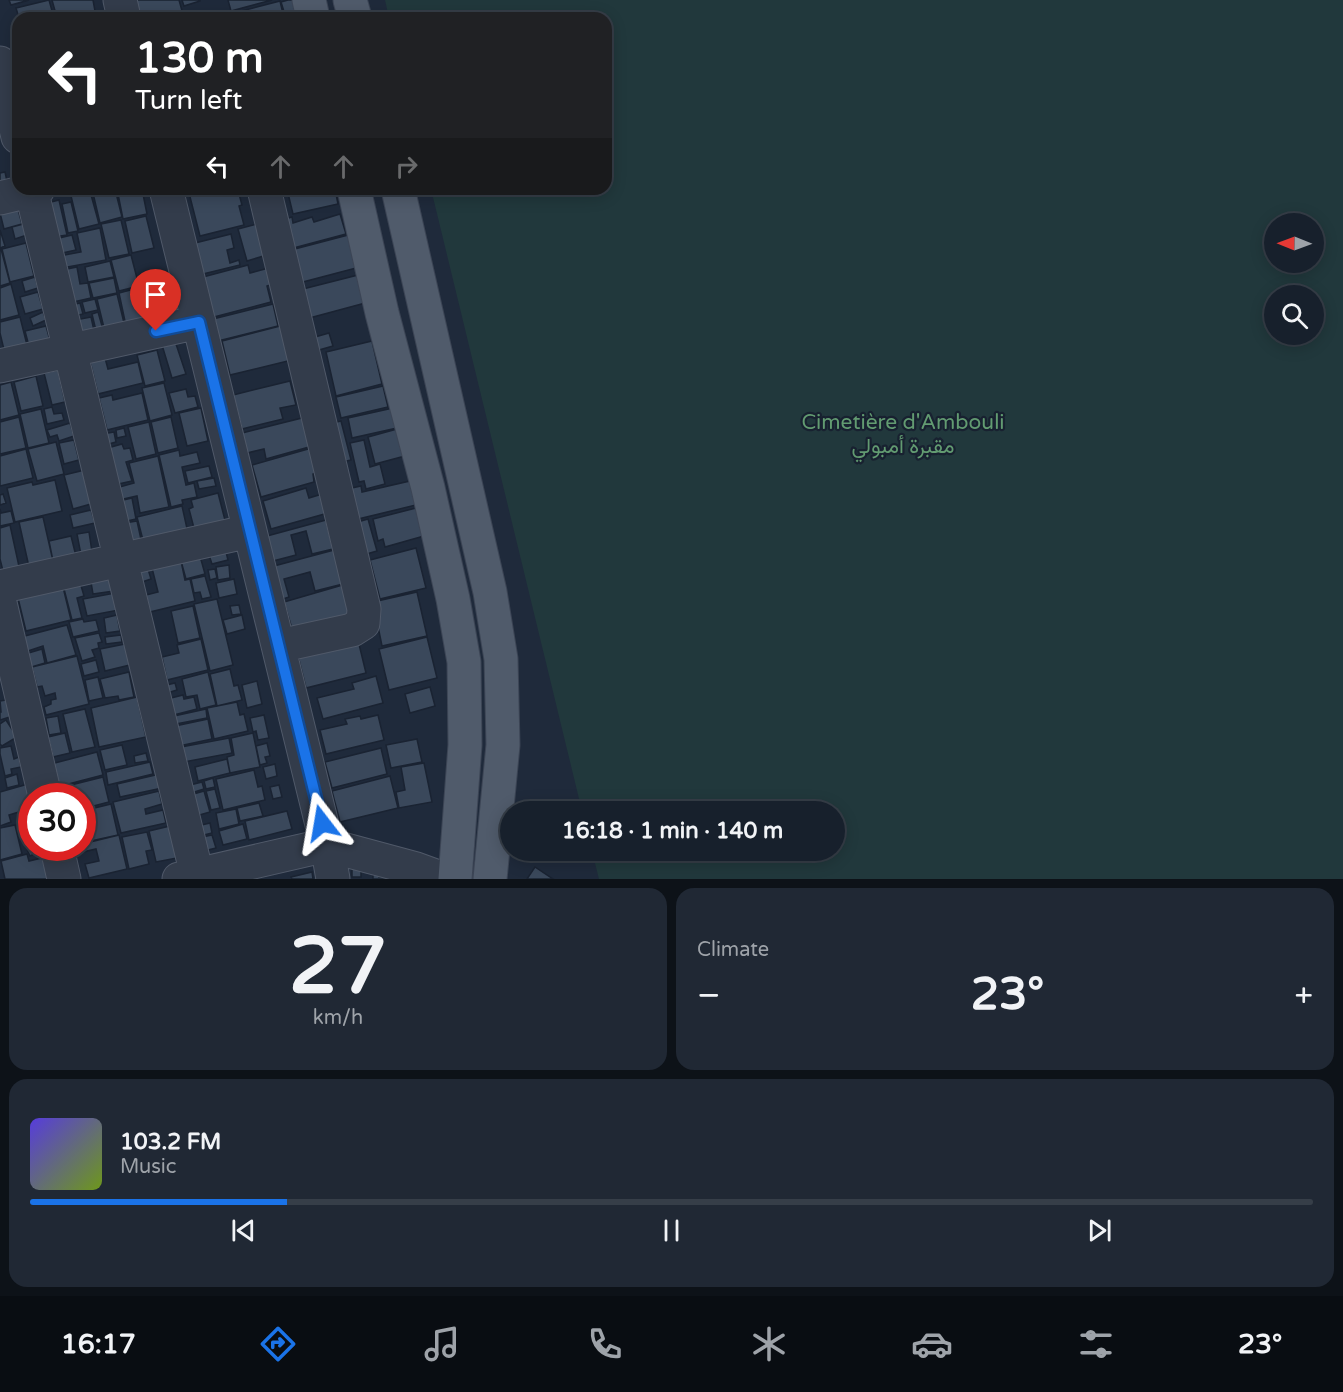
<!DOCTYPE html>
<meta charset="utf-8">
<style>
body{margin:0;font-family:"Varela Round",Vazirmatn,sans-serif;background:#202834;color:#f1f3f6;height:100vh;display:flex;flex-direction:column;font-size:22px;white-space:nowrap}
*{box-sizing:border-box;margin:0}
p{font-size:20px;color:#9ea3a9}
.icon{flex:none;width:33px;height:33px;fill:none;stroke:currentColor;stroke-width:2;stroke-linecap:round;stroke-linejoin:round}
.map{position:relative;height:879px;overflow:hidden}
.panel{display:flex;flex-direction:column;gap:9px;padding:9px;background:#0d1218;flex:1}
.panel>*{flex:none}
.guide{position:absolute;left:12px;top:12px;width:600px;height:183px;border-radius:18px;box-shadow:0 3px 15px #0003,0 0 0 2px #363e48;background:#202124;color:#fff;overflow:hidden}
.needle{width:39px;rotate:271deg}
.buttons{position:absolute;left:1264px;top:213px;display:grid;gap:12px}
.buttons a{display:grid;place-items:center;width:60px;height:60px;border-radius:50%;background:#17202c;box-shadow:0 3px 15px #0003,0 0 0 2px #363e48;font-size:30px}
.speed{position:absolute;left:18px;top:783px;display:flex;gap:12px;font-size:30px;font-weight:700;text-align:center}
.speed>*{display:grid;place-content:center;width:78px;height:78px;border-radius:50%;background:#17202c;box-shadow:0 3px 15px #0003,0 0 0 2px #363e48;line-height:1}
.speed .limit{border:9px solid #d22;background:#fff;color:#111}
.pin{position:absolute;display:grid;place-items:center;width:51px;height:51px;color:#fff;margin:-62px -26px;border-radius:50% 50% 50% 0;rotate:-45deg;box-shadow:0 0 6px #0007}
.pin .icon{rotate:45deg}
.me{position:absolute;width:66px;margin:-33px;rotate:346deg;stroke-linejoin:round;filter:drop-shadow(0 0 4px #0008)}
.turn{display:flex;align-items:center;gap:21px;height:126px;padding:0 24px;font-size:27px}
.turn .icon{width:78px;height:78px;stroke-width:2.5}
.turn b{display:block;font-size:42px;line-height:51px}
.lanes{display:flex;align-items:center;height:57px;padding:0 24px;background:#0003;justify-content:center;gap:30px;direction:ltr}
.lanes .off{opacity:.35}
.big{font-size:45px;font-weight:800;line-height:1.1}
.panel .widget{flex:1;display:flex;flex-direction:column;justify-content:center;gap:9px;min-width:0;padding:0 21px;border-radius:18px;background:#202834}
.panel .dial{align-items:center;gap:0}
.dial b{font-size:78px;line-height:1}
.song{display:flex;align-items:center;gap:18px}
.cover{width:72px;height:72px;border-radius:9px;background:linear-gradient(135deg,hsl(250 70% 55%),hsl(80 70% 35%))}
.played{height:6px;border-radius:3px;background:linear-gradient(90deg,#1a73e8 20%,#363e48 20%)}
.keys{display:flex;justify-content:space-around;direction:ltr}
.heat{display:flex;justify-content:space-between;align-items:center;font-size:33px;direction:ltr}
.panel .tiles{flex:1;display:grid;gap:9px;grid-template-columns:1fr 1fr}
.widget:last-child{grid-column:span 2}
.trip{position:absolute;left:500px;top:801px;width:345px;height:60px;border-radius:30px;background:#17202c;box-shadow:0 3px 15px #0003,0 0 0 2px #363e48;font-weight:800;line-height:60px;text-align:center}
.tab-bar{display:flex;height:96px;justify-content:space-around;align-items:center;background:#090d12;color:#9ea3a9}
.tab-bar .icon{width:42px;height:42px}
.tab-bar .active{color:#1a73e8}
.tab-bar b{font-size:27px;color:#f1f3f6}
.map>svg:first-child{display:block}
</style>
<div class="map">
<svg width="1343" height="879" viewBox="0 0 1343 879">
<rect width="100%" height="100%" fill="#1f2a3b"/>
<path fill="#21383c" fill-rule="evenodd" d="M385 0H1343V879H599L592 851 834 850V812L582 811 431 189H606V18H389ZM1275 224H1314V262H1275ZM1275 296H1314V334H1275Z"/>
<path fill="#3a485b" stroke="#1a2332" stroke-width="1.5" d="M9 0H29L11 5Z
M49 0 54 18H19L16 8Z
M52 0H93L95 11 70 18H57Z
M134 0H179L184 18H139Z
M182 0H200V1L184 6Z
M228 0H272L231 11Z
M288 0H299L304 18H286L281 2Z
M280 1 284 18H235L234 13Z
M98 13 99 18H76Z
M5 172 8 186 0 188V173Z
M92 189H115L122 217 100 223Z
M117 189H142L147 214 123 219Z
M206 189H234L236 195 239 194 242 205 239 206 244 225 200 236 189 193Z
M287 189H335L338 204 293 214Z
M90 191 99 224 79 229 71 196Z
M59 200 67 235 54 237 47 203Z
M16 202 22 224 4 229 0 213Z
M71 202 78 231 68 233 62 204Z
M340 214 346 234 286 250 278 221 292 217 293 223 312 217 314 222Z
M146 216 154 248 132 253 125 221Z
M121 220 129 254 109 258 101 224Z
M27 223 30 234 15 239 12 227Z
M261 223 270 254 247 261 238 229Z
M100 228 106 260 62 268 59 256 81 252 77 233Z
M0 230 5 246 0 248Z
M231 234 234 248 227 250 230 263 239 260 240 265 203 274 195 243Z
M352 234 360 267 299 283 291 250Z
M72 235 76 250 58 254 55 239Z
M26 243 34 276 10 282 2 249Z
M1 249 10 283 0 286V250Z
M131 255 139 286 119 291 111 260Z
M110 261 114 277 88 282 85 267Z
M248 265 250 273 276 266 280 282 267 286 271 302 214 317 203 277Z
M77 267 80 284 88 283 91 298 69 303 62 270Z
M362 274 369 302 302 320 295 291Z
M35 277 38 288 25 292 22 281Z
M114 278 117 293 93 298 89 283Z
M166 283 169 296 152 299 153 307 170 304 172 316 147 321 141 288Z
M11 284 19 315 0 320V288Z
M138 288 145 322 126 326 119 293Z
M38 292 43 309 25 314 20 297Z
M117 294 125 327 105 332 97 299Z
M95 299 98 310 85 313 82 302Z
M80 303 83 314 74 316 71 305Z
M273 304 278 326 218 341 213 319Z
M43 312 46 320 33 326 30 318Z
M98 312 104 333 97 335 92 314Z
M20 317 28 349 5 354 0 333V322Z
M91 317 95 335 80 339 75 320Z
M284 325 292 360 230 375 222 341Z
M46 326 51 344 30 350 25 331Z
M329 333 333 346 319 350 315 337Z
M175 341 186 374 172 378 162 345Z
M372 341 382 384 336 396 326 352Z
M157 350 165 381 145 386 137 355Z
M105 358 108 369 138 362 143 383 98 394 90 361Z
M58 370 65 402 52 405 44 373Z
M36 376 43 406 21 411 14 382Z
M290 381 296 405 280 408 283 419 242 429 233 395Z
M11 382 19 415 0 420V385Z
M164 383 172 415 150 421 142 388Z
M383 386 388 407 341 418 336 397Z
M186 389 188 397 195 396 198 407 175 413 169 393Z
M142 393 148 420 107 430 99 398 112 395 113 400Z
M52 407 54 414 62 413 64 420 47 424 44 409Z
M201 408 208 441 187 446 179 413Z
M393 408 397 428 352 438 348 418Z
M41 409 49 443 28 448 20 414Z
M19 417 26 448 0 454V422Z
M171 417 178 448 158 453 151 422Z
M302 418 309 447 266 459 264 449 247 453 242 433Z
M341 421 351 460 338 463 328 424Z
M149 422 156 454 136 459 128 427Z
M70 423 74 436 59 441 57 435 50 437 47 430Z
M124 428 126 436 117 438 116 430Z
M397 429 405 456 375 464 368 437Z
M114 432 116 442 105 445 102 434Z
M74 440 79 460 64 464 59 443Z
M364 440 370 467 380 464 385 484 366 489 364 481 359 482 350 443Z
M56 442 64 474 37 481 28 449Z
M122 444 124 449 130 448 133 460 126 462 132 481 114 485 104 449Z
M315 447 322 471 313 474 314 482 261 497 252 465Z
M26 449 33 478 0 486V456Z
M179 450 180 456 197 452 200 463 182 467 186 485 194 483 197 497 182 500 183 504 171 507 159 455Z
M158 456 169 507 140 513 137 496 119 500 116 488 134 483 129 463Z
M209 466 212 477 188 483 185 471Z
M89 469 98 502 73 509 64 475Z
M214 478 216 486 199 489 197 481Z
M55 480 62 511 15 522 7 488 32 482 33 485Z
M410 481 416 505 354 520 347 489 361 486 362 492Z
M306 488 309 498 322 494 328 513 271 529 263 501Z
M218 493 226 524 195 532 189 509 193 507 191 500Z
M3 494 6 503 0 505V495Z
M132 498 136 519 123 522 119 501Z
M182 506 188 533 144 544 137 517Z
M416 508 424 536 385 547 383 539 378 541 373 519Z
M0 509 1 513 11 511 14 523 0 526Z
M91 510 95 523 73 528 70 515Z
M43 517 53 561 29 567 19 522Z
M368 519 377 551 363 555 354 523Z
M326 520 333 549 312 554 306 531 291 535 296 555 273 561 267 536Z
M137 521 142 544 129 547 124 523Z
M10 525 20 571 4 575 0 559V528Z
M89 532 92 552 81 555 77 534Z
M71 536 76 556 53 561 49 541Z
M225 548 228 560 212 564 208 552Z
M416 548 426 588 380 599 370 560Z
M334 550 343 584 315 591 310 572 284 579 289 597 283 599 274 566Z
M200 556 205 574 186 579 181 561Z
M181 561 185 580 190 579 195 601 150 612 146 595 158 592 152 568Z
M229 565 230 578 218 580 216 567Z
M148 569 151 579 136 584 133 573Z
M215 569 217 578 210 580 208 570Z
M110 572 114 591 93 594 90 576Z
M205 576 211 597 202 599 200 592 194 593 191 579Z
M234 579 237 594 219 598 216 583Z
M80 582 84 596 77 598 82 618 72 620 63 585Z
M62 583 71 620 26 631 17 594Z
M346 584 354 615 293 632 284 602Z
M417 592 427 636 382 646 373 602Z
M115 593 119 610 87 616 83 599Z
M217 599 233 665 210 671 194 604Z
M239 605 241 614 232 615 230 606Z
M193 606 200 638 178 643 171 611Z
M117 615 120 631 106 633 104 618Z
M242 615 245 629 227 634 223 620Z
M83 619 84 622 96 620 99 631 73 637 69 622Z
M67 625 76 655 47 663 43 646 25 652 21 637Z
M99 633 102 642 98 643 99 648 92 650 95 657 82 661 75 638Z
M121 635 122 642 106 644 105 637Z
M427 637 437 678 389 690 379 649Z
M201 639 208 670 167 680 162 657 179 653 177 645Z
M358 640 366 673 306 688 298 656Z
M130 643 134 664 105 671 100 649Z
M42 649 45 663 28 668 25 654Z
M77 656 89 704 46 715 44 707 51 704V700L56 699 55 693 45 696 42 686 37 687 32 667Z
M96 660 99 672 84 676 81 664Z
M230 669 234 686 238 685 242 700 217 706 210 674Z
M129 672 134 697 119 700 118 696 105 698 100 679Z
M208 672 216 705 200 709 197 695 186 697 182 679Z
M376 676 383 703 323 719 317 698 354 689 352 683Z
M98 677 103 698 89 701 85 680Z
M257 681 262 704 247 708 242 685Z
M175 683 177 690 164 694 162 686Z
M430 687 435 706 410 713 405 694Z
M183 695 184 699 194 697 197 709 170 716 167 699Z
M137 697 146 737 99 747 91 708Z
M0 700V701L6 700 13 716 0 720V712H1Z
M237 702 240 715 244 714 248 731 214 739 207 708Z
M85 709 95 747 72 752 63 714Z
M206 709 207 718 176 724 174 716Z
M264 715 269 738 258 740 256 731 253 732 250 718Z
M378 715 384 740 326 754 320 730 347 724 345 719 360 716 361 719Z
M58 716 61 733 49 735 46 718Z
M208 719 212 739 179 746 175 726Z
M6 720 17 737 2 746 0 744V724Z
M65 733 70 753 53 757 48 737Z
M253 733 260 767 230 773 227 757 234 755 231 738Z
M229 738 232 753 184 762 181 747Z
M417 739 422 762 391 768 386 745Z
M267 743 270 756 265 757 267 763 260 765 256 746Z
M122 745 127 765 105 770 100 750Z
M11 746 14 759 19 757 21 767 11 769 12 774 5 776 0 754V748Z
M381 748 387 774 332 788 325 762Z
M97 752 103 775 57 787 51 764Z
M146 753 148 761 135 763 134 756Z
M227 759 230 773 198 781 195 767Z
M150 762 153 774 108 785 106 772Z
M424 763 432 802 399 808 396 792 405 790 401 767Z
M275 764 277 776 266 779 263 767Z
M254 770 258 787 262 786 265 800 223 810 216 779Z
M164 773 167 787 120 797 117 784Z
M17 774 19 785 7 788 5 778Z
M390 776 398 808 340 822 332 791Z
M103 777 109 802 82 809V796H74L71 785Z
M213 778 215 787 206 789 204 781Z
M202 782 204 789 188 794 186 786Z
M28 784 32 796V808L9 815 11 822 0 826V792Z
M279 785 282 797 273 799 270 787Z
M215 789 220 808 211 810 206 791Z
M159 791 162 804 145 809 146 814 163 810 166 823 121 833 113 802Z
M204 791 210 812 196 816 190 795Z
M259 803 263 816 240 821 237 808Z
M111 804 118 835 82 843V811Z
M236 809 239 824 219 829 216 813Z
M32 810V818L23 820 21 813Z
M287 811 292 829 249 840 245 821Z
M32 821V835H29L25 824Z
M210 823 212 833 196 837 193 827Z
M243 824 247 839 223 845 219 831Z
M15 825 22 854 0 860V828Z
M170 826 177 858 156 862 149 831Z
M147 832 152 850 146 851 149 864 129 869 122 837Z
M119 835 127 869 89 878 85 864 99 861 96 849 70 855 69 848H82V844Z
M212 835 216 848 200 852 197 838Z
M32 840V848H42L43 850 30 856 24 843Z
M27 854 29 861 46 857 52 879H5L1 861Z
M535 867 553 879H527Z
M352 868 361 869V877H352Z
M312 872 313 879H292L291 877Z
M373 875H379V877H394V879H373Z"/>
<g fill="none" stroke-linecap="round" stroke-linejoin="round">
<defs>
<path id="minor" d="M120 0 124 18
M0 63 18 137
M31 189 198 879
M166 189 327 845 333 879
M264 189 364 609 363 623 352 630 279 646
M0 198 38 189
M0 366 199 322
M0 587 250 531
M0 603 45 796
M57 848 64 879
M179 879 327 845 416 869 438 877 441 879"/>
<path id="major" d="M309 0 313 18
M350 0 355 18
M354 189 382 313 428 488 453 599 464 662 465 745 455 879
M398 189 490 592 501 659 503 745 490 879"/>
</defs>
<use href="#minor" stroke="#505969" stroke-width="35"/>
<use href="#major" stroke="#3c4555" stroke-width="35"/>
<use href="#minor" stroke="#333c4b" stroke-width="33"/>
<use href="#major" stroke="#505b6b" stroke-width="33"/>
</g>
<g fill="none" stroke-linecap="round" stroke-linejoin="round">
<defs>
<path id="route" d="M156 331 199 322 322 823"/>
</defs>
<use href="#route" stroke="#114b97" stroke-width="15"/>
<use href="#route" stroke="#1a73e8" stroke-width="10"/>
</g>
<g text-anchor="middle" stroke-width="4.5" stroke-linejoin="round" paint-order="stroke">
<g font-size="21" fill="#629b71" stroke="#182130">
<text x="903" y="429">Cimetière d'Ambouli<tspan x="903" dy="24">مقبرة أمبولي</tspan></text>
</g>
</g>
</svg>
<div class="buttons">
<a><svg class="needle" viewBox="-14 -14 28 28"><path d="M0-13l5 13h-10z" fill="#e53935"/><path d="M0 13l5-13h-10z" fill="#9ea3a9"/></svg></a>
<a><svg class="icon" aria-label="search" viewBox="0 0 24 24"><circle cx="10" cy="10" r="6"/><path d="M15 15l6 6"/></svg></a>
</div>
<div class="speed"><div class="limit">30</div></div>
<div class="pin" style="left:156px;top:331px;background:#d93025"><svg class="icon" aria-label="arrive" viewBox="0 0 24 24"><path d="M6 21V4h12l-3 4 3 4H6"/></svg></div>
<svg class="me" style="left:322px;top:823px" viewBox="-20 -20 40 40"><path d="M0-17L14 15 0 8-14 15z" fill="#1a73e8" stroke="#fff" stroke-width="4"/></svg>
<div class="trip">16:18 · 1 min · 140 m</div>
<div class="guide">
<div class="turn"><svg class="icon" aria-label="left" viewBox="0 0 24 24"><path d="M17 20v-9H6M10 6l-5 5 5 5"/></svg><div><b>130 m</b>Turn left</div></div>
<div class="lanes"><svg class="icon" aria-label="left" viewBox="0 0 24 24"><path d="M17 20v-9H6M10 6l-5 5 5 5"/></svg><svg class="icon off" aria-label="ahead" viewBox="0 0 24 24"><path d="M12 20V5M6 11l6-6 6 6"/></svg><svg class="icon off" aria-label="ahead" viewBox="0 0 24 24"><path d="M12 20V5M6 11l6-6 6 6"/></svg><svg class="icon off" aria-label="right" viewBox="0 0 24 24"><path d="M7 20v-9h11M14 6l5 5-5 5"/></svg></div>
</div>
</div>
<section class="panel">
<div class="tiles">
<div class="widget dial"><b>27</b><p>km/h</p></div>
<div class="widget"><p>Climate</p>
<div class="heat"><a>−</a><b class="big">23°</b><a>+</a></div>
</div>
<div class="widget">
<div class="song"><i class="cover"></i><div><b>103.2 FM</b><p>Music</p></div></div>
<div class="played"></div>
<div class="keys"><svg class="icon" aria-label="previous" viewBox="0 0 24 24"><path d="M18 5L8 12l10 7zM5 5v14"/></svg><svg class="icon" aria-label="pause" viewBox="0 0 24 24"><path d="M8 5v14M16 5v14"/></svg><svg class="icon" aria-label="next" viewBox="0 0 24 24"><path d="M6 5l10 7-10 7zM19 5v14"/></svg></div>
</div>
</div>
</section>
<nav class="tab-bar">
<b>16:17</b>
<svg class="icon active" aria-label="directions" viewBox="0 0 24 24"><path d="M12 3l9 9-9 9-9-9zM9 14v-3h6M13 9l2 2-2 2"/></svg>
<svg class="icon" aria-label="music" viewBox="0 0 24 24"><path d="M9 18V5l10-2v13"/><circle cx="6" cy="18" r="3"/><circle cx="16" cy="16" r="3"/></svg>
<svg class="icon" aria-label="phone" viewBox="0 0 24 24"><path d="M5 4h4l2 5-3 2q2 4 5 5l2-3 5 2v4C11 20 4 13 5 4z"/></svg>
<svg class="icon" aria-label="climate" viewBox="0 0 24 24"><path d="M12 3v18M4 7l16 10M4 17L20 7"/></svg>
<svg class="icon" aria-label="car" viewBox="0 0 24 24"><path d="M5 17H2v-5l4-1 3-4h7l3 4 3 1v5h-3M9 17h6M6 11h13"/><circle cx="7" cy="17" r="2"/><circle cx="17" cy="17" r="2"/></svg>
<svg class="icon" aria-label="filters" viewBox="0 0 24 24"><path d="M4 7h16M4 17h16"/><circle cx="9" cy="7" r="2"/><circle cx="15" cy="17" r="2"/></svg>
<b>23°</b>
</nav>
